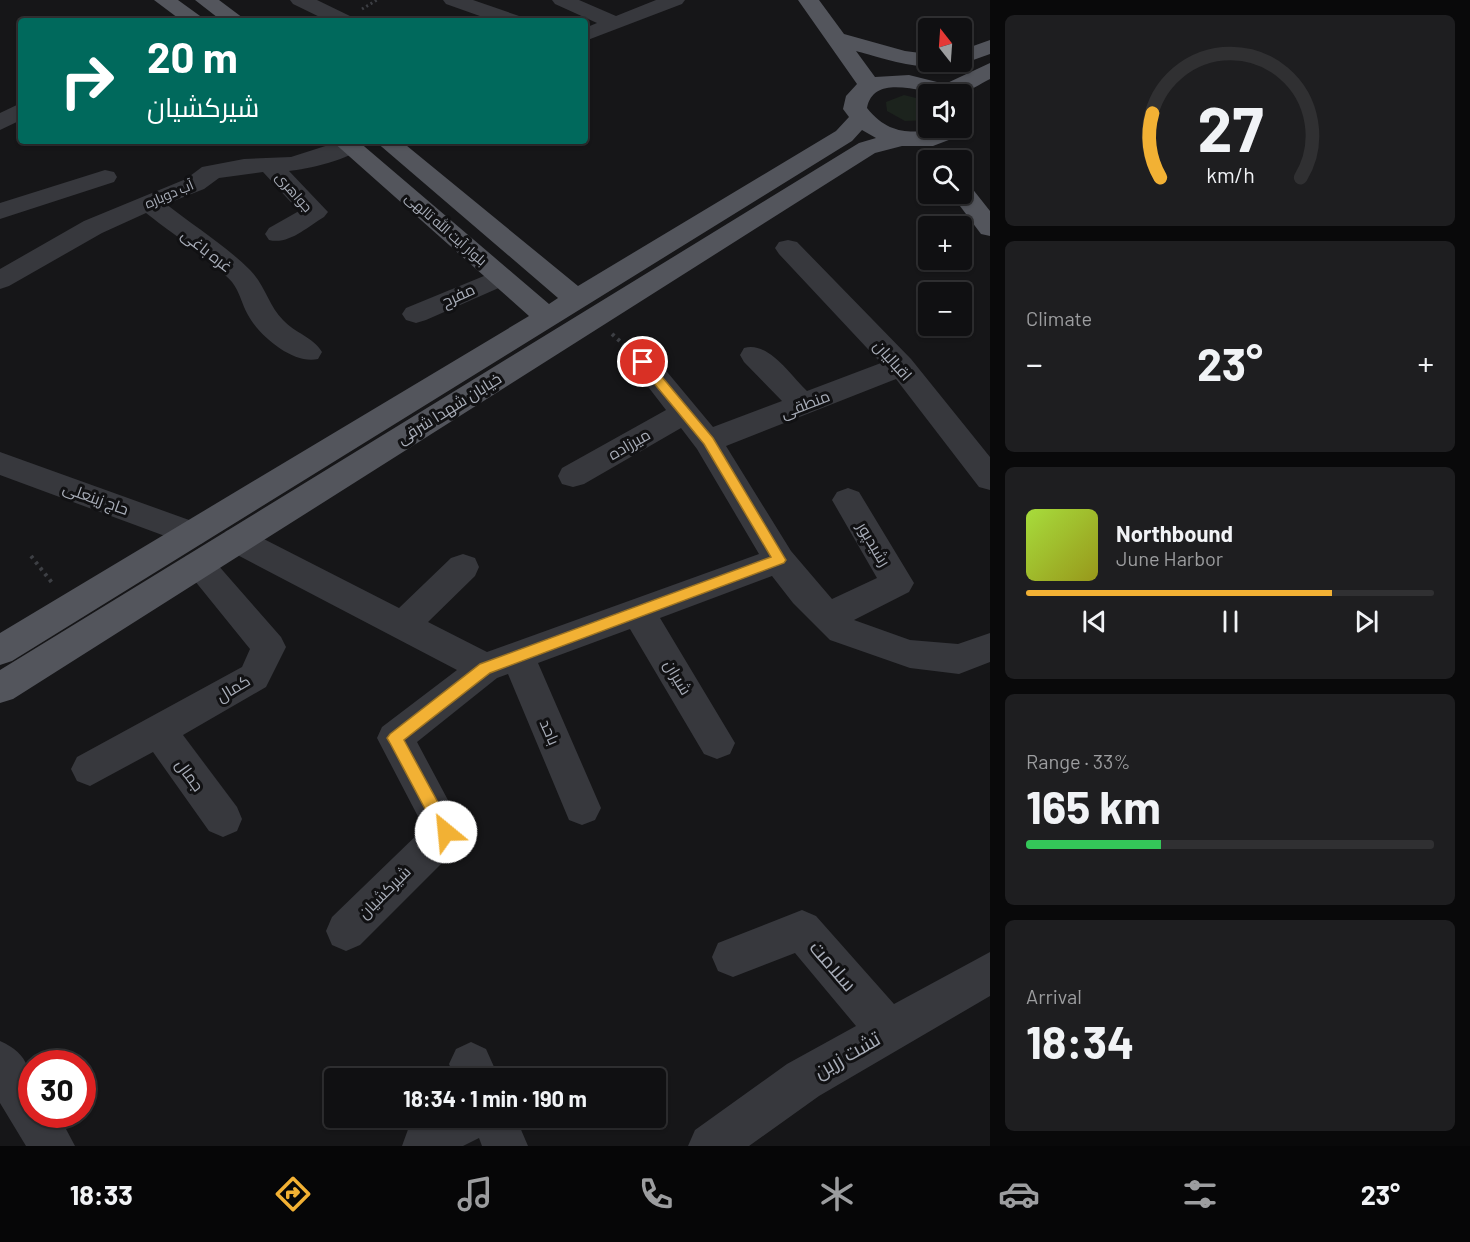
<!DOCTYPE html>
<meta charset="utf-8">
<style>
body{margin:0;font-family:Barlow,Cairo,sans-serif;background:#1e1e20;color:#f1f3f6;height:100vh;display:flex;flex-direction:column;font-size:22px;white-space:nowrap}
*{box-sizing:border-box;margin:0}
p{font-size:20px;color:#9c9d9f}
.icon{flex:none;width:33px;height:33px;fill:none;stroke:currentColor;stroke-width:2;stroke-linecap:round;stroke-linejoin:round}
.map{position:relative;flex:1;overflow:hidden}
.drawer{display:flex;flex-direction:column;gap:15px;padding:15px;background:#09090a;width:480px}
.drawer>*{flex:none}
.banner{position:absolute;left:18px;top:18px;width:570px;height:126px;border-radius:6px;box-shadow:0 2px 4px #0004,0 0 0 2px #303032;background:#00695c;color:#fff;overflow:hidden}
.needle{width:39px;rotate:343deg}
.tools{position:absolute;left:918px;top:18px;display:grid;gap:12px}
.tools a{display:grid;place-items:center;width:54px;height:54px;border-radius:6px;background:#101012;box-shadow:0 2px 4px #0004,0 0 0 2px #303032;font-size:30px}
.speed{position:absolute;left:18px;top:1050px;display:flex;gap:12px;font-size:30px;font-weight:700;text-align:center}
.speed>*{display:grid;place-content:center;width:78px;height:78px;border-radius:50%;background:#101012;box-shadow:0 2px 4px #0004,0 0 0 2px #303032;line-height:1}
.speed .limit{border:9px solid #d22;background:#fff;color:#111}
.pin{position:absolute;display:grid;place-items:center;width:51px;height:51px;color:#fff;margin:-26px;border:3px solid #fff;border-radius:50%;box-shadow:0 2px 6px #0007}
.me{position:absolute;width:66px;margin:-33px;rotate:332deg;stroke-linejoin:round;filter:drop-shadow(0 0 4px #0008)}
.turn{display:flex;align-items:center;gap:21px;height:126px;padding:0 30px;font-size:27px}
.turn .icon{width:78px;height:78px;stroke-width:2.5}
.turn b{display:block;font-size:42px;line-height:51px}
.big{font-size:45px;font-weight:700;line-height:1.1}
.drawer .tile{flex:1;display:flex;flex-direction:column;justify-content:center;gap:9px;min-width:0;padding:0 21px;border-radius:9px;background:#1e1e20}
.drawer .dial{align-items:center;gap:0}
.dial svg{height:156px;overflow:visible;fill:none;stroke:#303032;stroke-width:7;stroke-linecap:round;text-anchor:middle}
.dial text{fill:#f1f3f6;stroke:none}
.song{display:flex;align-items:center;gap:18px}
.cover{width:72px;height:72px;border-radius:9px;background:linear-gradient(135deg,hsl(80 70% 55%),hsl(60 70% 35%))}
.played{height:6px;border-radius:3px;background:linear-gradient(90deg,#f2b134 75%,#303032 75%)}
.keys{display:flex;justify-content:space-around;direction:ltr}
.heat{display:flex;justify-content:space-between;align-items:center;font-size:33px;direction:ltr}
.charge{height:9px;border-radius:4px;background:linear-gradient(90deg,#34c759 33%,#303032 0)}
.trip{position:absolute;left:324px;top:1068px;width:342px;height:60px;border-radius:6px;background:#101012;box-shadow:0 2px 4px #0004,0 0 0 2px #303032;font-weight:700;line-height:60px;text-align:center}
.menu{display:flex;height:96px;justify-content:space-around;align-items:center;background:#060607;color:#9c9d9f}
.menu .icon{width:42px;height:42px}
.menu .selected{color:#f2b134}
.menu b{font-size:27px;color:#f1f3f6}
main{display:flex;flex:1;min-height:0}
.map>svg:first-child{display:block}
</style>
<main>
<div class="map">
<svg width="990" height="1146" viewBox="0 0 990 1146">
<rect width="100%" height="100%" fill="#161618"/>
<path fill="#1c231d" d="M904 95 928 101V120L905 121 887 111 886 102Z"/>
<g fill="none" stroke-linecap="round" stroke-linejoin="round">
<path stroke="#3d3f44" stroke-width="3" stroke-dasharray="2 3" stroke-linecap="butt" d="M362 9 377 0"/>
<path stroke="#3d3f44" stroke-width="4" stroke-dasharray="3 4.5" stroke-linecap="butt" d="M612 334 624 345
M31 556 53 584"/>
<path fill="#37383d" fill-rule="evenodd" d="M290 0H317L352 17 356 21H328L293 4Z
M443 0H473L522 17 526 21H494L446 4Z
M552 0H579L616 16 656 0H685L682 4 585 41V28L597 23 555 4Z
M21 103V120L0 130V113Z
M341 141H358L362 146C352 160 306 169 289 171L328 212 324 217C307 227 289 245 269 240L265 234 269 228 299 211 263 172 219 178 204 189 166 204C194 226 226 246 250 270 265 285 269 306 283 320 295 333 313 337 322 352L318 359C294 365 259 336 248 315 242 305 240 292 232 282 211 259 171 233 146 213L102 233 9 286 0 289V269L84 221 186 179 202 167 244 159 291 157Z
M105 170 114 172 117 177 114 182 0 219V203Z
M788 240 797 242 911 359 990 457V490L979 487 896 379 726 446 791 551 832 599 877 578 832 500 837 492 848 488 859 492 914 583 909 592 854 620 910 640 958 644 990 633V662L959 674 910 668 830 640 793 603 772 576 660 618 735 743 730 754 717 759 704 754 630 629 538 663 601 808 595 820 582 825 569 820 508 674 497 678 417 742 465 832 460 845 360 945 346 951 332 945 326 931 332 917 424 828 377 738 382 727 457 670 226 549 221 540 226 531 237 528 248 531 399 608 451 558 463 554 475 558 479 567 475 576 428 622 487 652 759 554 697 449 681 428 584 484 573 487 562 484 558 476 562 468 666 410 629 362 633 355 643 352 653 355 713 427 782 401 744 362 740 355 744 348C769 341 790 375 807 391L881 363 779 254 775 248 779 242Z
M501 269 510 271 514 277 510 283 426 320 416 323 406 320 402 314 406 308Z
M0 452 203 525 208 534 203 543 192 546 0 475Z
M198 552 210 556 281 637 286 647 266 687 183 735 237 807 242 819 237 831 223 837 209 831 153 752 90 786 77 781 71 769 77 757 242 667 250 649 182 565 186 556Z
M802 910 816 916 894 1004 990 952V996L819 1096 749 1146H688L695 1130 787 1064 856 1026 795 953 733 977 718 971 712 957 718 943Z
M0 1041C35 1056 32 1082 32 1114H58L75 1146H26L0 1103Z
M471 1042 486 1049 499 1078H455L449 1064 456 1049Z
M424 1118H516L528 1146H482L479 1138 463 1146H402L410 1124Z"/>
<path fill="#53555c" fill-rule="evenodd" d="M154 0H178L207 21H182Z
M195 0H219L247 21H222Z
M798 0H819L844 34 905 51 928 54V62H938C926 74 872 55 856 51L875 77 909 75 945 84 990 63V79C980 84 967 93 957 94 930 98 875 69 867 108 896 144 924 128 962 128V122L967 123 971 128 967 133 933 146H902L875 153 13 699 0 703V670L859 143 876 138 862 130 852 141 12 661 0 665V633L529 316 332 141H358L549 304 558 298 375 141H401L578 286 836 131 849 117 843 109 846 96 857 84Z
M990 40V54L962 64 954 62H962V50Z
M962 185 971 187 990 211V236L981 234 951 194H962Z"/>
</g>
<path fill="#f2b134" stroke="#9d7322" stroke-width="1.5" d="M643 358 647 359 713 438 786 560 784 563 490 673 404 740 454 832 451 837 446 839 440 837 390 743 387 738 390 734 480 664 771 557 704 444 639 365 637 362Z"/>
<g text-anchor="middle" stroke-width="6" stroke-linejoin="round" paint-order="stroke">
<g font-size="14" fill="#a8adb8" stroke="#111113">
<text transform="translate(294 192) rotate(49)" y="5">جواهری</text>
<text transform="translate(169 194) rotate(-23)" y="5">آب دوباره</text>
<text transform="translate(446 229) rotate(41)" y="5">بلوار آیت الله تالهی</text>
</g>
<g font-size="16" fill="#a8adb8" stroke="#111113">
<text transform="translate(207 250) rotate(38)" y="6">غره باغی</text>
<text transform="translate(458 295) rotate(-24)" y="6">مفرح</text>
<text transform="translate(893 360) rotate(48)" y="6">اقبالیان</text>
<text transform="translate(805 404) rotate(-21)" y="6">منطقی</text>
<text transform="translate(449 408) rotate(-32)" y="6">خیابان شهدا شرقی</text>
<text transform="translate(629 444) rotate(-30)" y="6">میرزاده</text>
<text transform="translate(96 498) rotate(20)" y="6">حاج زینعلی</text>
<text transform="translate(874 544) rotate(59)" y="6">رشیدپور</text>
<text transform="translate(678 677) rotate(59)" y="6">شیران</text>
<text transform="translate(233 688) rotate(-31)" y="6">کمال</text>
<text transform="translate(550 732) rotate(67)" y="6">باحد</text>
<text transform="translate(190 775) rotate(54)" y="6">جمال</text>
<text transform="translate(384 892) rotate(-45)" y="6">شیرکشیان</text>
</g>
<g font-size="20" fill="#a8adb8" stroke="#111113">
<text transform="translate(833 966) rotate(49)" y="7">سلامت</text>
<text transform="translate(847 1055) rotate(-30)" y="7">تشت زرین</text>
</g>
</g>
</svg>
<div class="tools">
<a><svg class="needle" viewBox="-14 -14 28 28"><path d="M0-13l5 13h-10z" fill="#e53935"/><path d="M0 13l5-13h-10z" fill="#9c9d9f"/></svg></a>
<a><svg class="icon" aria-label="sound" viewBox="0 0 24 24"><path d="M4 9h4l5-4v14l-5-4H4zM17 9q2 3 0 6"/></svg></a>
<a><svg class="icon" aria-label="search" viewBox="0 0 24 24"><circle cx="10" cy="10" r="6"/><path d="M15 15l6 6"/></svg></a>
<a>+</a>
<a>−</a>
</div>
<div class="speed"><div class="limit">30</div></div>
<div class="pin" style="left:643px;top:362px;background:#d93025"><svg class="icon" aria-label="arrive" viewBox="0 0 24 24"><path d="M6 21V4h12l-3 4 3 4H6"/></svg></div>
<svg class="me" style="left:446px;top:832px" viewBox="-20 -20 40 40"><circle r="19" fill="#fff"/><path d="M0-13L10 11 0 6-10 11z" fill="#f2b134"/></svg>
<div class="trip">18:34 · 1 min · 190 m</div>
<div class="banner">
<div class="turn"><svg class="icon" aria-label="right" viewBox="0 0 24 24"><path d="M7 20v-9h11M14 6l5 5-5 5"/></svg><div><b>20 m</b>شیرکشیان</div></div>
</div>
</div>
<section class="drawer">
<div class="tile dial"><svg viewBox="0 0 100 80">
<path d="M14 69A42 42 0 1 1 86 69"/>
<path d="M14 69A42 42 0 0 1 10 36" stroke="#f2b134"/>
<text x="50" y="56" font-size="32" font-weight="700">27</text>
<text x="50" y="72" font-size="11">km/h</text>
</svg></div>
<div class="tile"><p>Climate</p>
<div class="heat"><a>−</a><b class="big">23°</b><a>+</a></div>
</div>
<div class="tile">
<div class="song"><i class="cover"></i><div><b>Northbound</b><p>June Harbor</p></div></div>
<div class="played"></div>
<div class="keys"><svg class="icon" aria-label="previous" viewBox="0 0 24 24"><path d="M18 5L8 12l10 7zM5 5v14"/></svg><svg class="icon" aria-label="pause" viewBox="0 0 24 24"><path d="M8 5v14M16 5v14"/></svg><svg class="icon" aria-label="next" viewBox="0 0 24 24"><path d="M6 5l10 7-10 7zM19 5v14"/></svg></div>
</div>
<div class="tile"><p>Range · 33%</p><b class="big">165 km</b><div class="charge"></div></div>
<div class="tile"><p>Arrival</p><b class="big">18:34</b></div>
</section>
</main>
<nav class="menu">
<b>18:33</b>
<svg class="icon selected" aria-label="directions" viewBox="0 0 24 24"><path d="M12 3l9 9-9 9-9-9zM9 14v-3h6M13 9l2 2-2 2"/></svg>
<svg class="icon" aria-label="music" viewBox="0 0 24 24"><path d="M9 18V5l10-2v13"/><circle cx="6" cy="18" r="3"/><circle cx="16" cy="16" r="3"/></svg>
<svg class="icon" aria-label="phone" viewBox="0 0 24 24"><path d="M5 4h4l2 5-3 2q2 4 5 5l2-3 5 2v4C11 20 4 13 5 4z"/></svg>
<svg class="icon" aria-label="climate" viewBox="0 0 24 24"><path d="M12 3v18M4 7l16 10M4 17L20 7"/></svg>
<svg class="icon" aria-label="car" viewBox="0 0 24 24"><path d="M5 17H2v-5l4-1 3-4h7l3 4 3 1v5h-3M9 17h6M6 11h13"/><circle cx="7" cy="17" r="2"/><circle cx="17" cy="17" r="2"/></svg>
<svg class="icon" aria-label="filters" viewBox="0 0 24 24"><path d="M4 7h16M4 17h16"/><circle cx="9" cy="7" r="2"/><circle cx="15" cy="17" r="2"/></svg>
<b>23°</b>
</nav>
